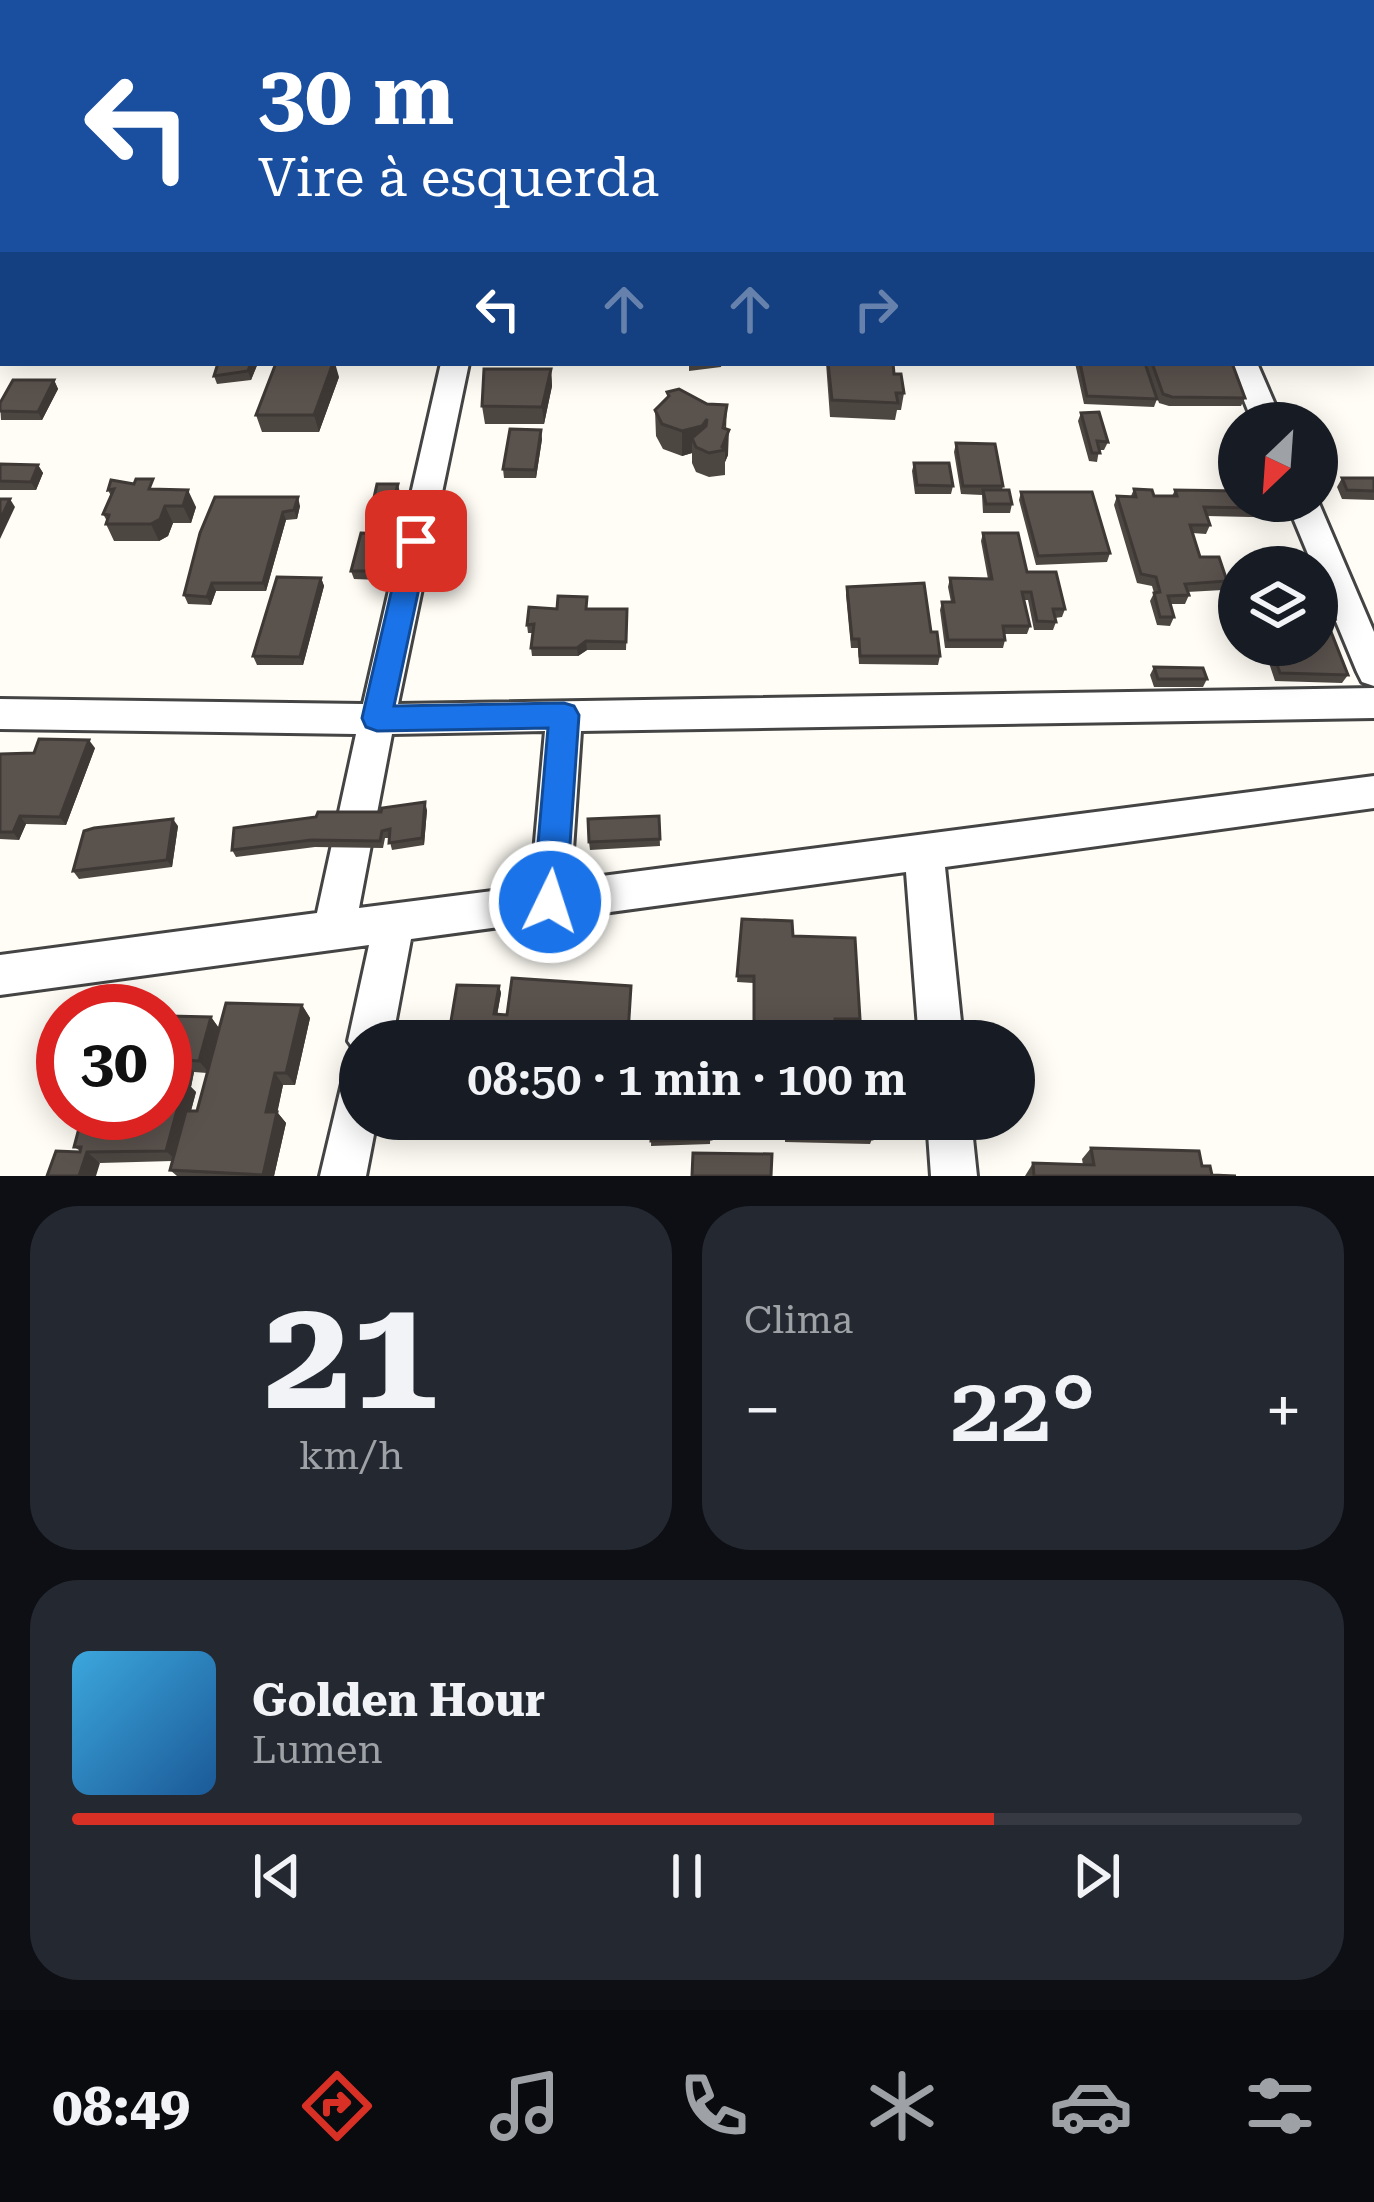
<!DOCTYPE html>
<html lang="pt">
<meta charset="utf-8">
<style>
body{margin:0;font-family:"Roboto Serif",serif;background:#242831;color:#f1f3f6;height:100vh;display:flex;flex-direction:column;font-size:45px;white-space:nowrap}
*{box-sizing:border-box;margin:0}
p{font-size:39px;color:#9ea1a6}
.icon{flex:none;width:66px;height:66px;fill:none;stroke:currentColor;stroke-width:2;stroke-linecap:round;stroke-linejoin:round}
.map{position:relative;height:1176px;overflow:hidden}
.sheet{display:flex;flex-direction:column;gap:30px;padding:30px;background:#0d0f14;flex:1}
.sheet>*{flex:none}
.guide{position:absolute;left:0px;top:0px;width:1374px;height:366px;box-shadow:0 6px 30px #0003;background:#1a4fa0;color:#fff;overflow:hidden}
.needle{width:78px;rotate:205deg}
.controls{position:absolute;left:1218px;top:402px;display:grid;gap:24px}
.controls a{display:grid;place-items:center;width:120px;height:120px;border-radius:50%;background:#171b24;box-shadow:0 6px 30px #0003;font-size:60px}
.speed{position:absolute;left:36px;top:984px;display:flex;gap:24px;font-size:60px;font-weight:700;text-align:center}
.speed>*{display:grid;place-content:center;width:156px;height:156px;border-radius:50%;background:#171b24;box-shadow:0 6px 30px #0003;line-height:1}
.speed .limit{border:18px solid #d22;background:#fff;color:#111}
.pin{position:absolute;display:grid;place-items:center;width:102px;height:102px;color:#fff;margin:-51px;border-radius:24px;box-shadow:0 6px 18px #0006}
.me{position:absolute;width:132px;margin:-66px;rotate:4deg;stroke-linejoin:round;filter:drop-shadow(0 0 9px #0008)}
.turn{display:flex;align-items:center;gap:42px;height:252px;padding:0 60px;font-size:54px}
.turn .icon{width:156px;height:156px;stroke-width:2.5}
.turn b{display:block;font-size:84px;line-height:102px}
.lanes{display:flex;align-items:center;height:114px;padding:0 60px;background:#0003;justify-content:center;gap:60px;direction:ltr}
.lanes .off{opacity:.35}
.big{font-size:90px;font-weight:600;line-height:1.1}
.sheet .widget{flex:1;display:flex;flex-direction:column;justify-content:center;gap:18px;min-width:0;padding:0 42px;border-radius:48px;background:#242831}
.sheet .dial{align-items:center;gap:0}
.dial b{font-size:156px;line-height:1}
.song{display:flex;align-items:center;gap:36px}
.cover{width:144px;height:144px;border-radius:18px;background:linear-gradient(135deg,hsl(200 70% 55%),hsl(210 70% 35%))}
.played{height:12px;border-radius:6px;background:linear-gradient(90deg,#d93025 75%,#363941 75%)}
.keys{display:flex;justify-content:space-around;direction:ltr}
.heat{display:flex;justify-content:space-between;align-items:center;font-size:66px;direction:ltr}
.sheet .tiles{flex:1;display:grid;gap:30px;grid-template-columns:1fr 1fr}
.widget:last-child{grid-column:span 2}
.trip{position:absolute;left:339px;top:1020px;width:696px;height:120px;border-radius:60px;background:#171b24;box-shadow:0 6px 30px #0003;font-weight:600;line-height:120px;text-align:center}
.menu{display:flex;height:192px;justify-content:space-around;align-items:center;background:#090b0e;color:#9ea1a6}
.menu .icon{width:84px;height:84px}
.menu .active{color:#d93025}
.menu b{font-size:54px;color:#f1f3f6}
.map>svg:first-child{display:block}
</style>
<div class="map">
<svg width="1374" height="1176" viewBox="0 0 1374 1176">
<rect width="100%" height="100%" fill="#fffdf5"/>
<g fill="none" stroke-linecap="round" stroke-linejoin="round">
<defs>
<path id="minor" d="M518 0H538V3H518Z
M1277 0H1297L1299 3H1279Z
M0 90H3V104H0Z
M1371 131 1374 132V150L1371 149Z
M0 320H3V338H0Z
M1371 324H1374V342H1371Z
M441 363H469L398 704 1374 688V718L581 731 571 880 1374 776V808L945 867 963 1041H919L906 872 411 939 392 1041H360V1058L348 1041 369 945 0 995V955L317 913 356 734 0 729V699L363 704ZM545 731 531 886 359 908 392 734Z
M1229 363H1257L1283 423H1253Z
M1286 501H1318L1374 632V686L1362 682 1357 672Z
M360 1069V1119H377L366 1176H320L344 1075Z
M927 1119H971L977 1176H931Z"/>
</defs>
<use href="#minor" stroke="#444" stroke-width="6"/>
<use href="#minor" fill="#fff" fill-rule="evenodd"/>
</g>
<path fill="#4d4742" fill-rule="evenodd" d="M23 0H150L149 2 132 3H24Z
M218 363H258L251 380 217 384 214 376Z
M689 363H722L721 367 689 371Z
M826 363H893L894 374 904 393 901 410H897L895 420 830 417Z
M1075 363H1145L1157 399 1154 407 1084 404Z
M1146 363H1232L1245 398 1241 406H1169L1159 403Z
M551 369 552 386 544 424H485L482 406Z
M339 377 319 432H262L256 415Z
M54 380 58 389 42 420H1L0 403Z
M667 392 726 429 728 455 725 462V475L709 477 696 472 692 463V453L682 456 663 449 656 436 655 410 667 399Z
M1081 413 1108 442 1104 450H1099L1097 462 1089 461 1078 421Z
M542 439 536 478H504L503 469Z
M956 443 1003 486 1002 490 1012 504 1010 513H983L982 495 961 494 954 452Z
M914 463 953 486 951 494H915L912 471Z
M0 464 38 465 43 473 36 490H0Z
M1342 478H1374V500L1342 499 1337 487Z
M1134 489 1154 496H1172L1175 490 1298 509 1293 518 1207 516 1210 525 1206 534 1192 533 1200 557 1227 581 1223 590 1187 592 1189 595 1185 604H1170L1174 617 1170 626 1157 625 1150 601 1154 593 1152 586 1137 583 1114 505 1117 496H1131Z
M108 490H158L196 507 191 523H173L168 536 159 541H114L106 524 107 521 103 514 111 496Z
M1021 492 1110 553 1107 562 1036 565 1019 500Z
M400 493 395 511H375L373 502Z
M300 506 297 519 286 520 266 591H216L211 605 188 604 184 595 200 533Z
M983 533 1065 609 1062 617 1055 618 1056 622 1053 630H1034L1028 600H1024L1030 626 1027 634H1004L1005 640 1003 648H945L940 610 942 602H951L948 587 950 578 988 579 981 541Z
M388 542 379 580 354 579 351 571Z
M321 578 324 586 303 665H257L253 656Z
M847 587 931 632 940 656 938 665 859 664 858 648H851L846 595Z
M1317 602 1335 619 1329 627 1348 675 1342 683 1275 681 1263 645H1317Z
M587 609 627 618 626 650H587L578 656H532L531 648 533 633H528L527 625Z
M1154 667 1207 679 1203 687H1154L1150 675Z
M95 748 66 825 26 824 19 840 0 839V754Z
M427 810 424 845 392 850 389 838H385L383 848 315 847 236 857 232 850 316 817Z
M659 816 660 846 590 850 589 842Z
M178 826 172 867 79 879 73 871Z
M742 919 793 936 860 1019 858 1026H835L834 1030 904 1041H779L780 1029 754 1028 753 983 737 982Z
M499 986 501 993 497 1015H507L631 992 628 1040 518 1037V1041H480L481 1034 452 1033 450 1027Z
M302 1005 310 1018 295 1085H283L277 1112 286 1123 274 1176H177L170 1170 172 1161 100 1163 74 1147 165 1113V1026L211 1017 219 1028ZM194 1072 207 1073 197 1111H191L196 1092 191 1087Z
M652 1119H711L710 1144 651 1146Z
M785 1119H874L872 1139 870 1144 785 1142Z
M1091 1148 1202 1166 1212 1175 1236 1176H1025L1033 1163 1083 1165 1082 1159Z"/>
<path fill="#3f3936" d="M251 363H258L251 380 248 371Z
M333 363H335L339 377 319 432 314 415Z
M551 369 552 386 544 424 542 407Z
M54 380 58 389 42 420 38 412Z
M727 405 726 430H729L728 455 725 462V450L722 451V453V447Z
M707 419V444L702 451 692 438V453L682 456V431Z
M541 430 542 439 536 478 535 470Z
M38 465 43 473 36 490 31 482Z
M398 484 400 493 395 511 393 502Z
M188 490 196 507 191 523 183 506Z
M298 497 300 506 297 519 294 510Z
M10 499 15 507 0 539V520Z
M165 506 173 523 168 536 159 541 151 524Z
M283 512 286 520 266 591 263 583Z
M386 534 388 542 379 580 376 571Z
M321 578 324 586 303 665 300 657Z
M212 583 216 591 211 605 207 597Z
M586 641 587 650 578 656 577 648Z
M89 740 95 748 66 825 60 817Z
M425 802 427 810 424 845 422 838Z
M20 816 26 824 19 840 13 832Z
M173 819 178 826 172 867 167 860Z
M499 986 501 993 496 1021 494 1014Z
M302 1005 310 1018 295 1085 286 1073Z
M211 1017 220 1030 209 1073 199 1061Z
M184 1060 194 1072 191 1087 196 1092 177 1161 166 1151 178 1080Z
M275 1073 283 1085 275 1124 266 1112Z
M277 1112 286 1123 274 1176H264Z
M87 1152 100 1163 96 1176H79Z"/>
<path fill="#5a524d" stroke="#3f3936" stroke-width="3" d="M68 0 81 1H131L130 3H80L81 1H66Z
M0 6H3V20L0 24Z
M0 173H3V214L0 218Z
M218 363H251L248 371 214 376Z
M276 363H333L314 415H256Z
M828 363H893L894 374H901L904 393H896L898 403 832 400Z
M1080 363H1145L1157 399 1087 396Z
M1152 363H1232L1245 398 1172 397 1163 394Z
M484 369H551L542 407 482 406Z
M13 380H54L38 412 0 411V403Z
M679 389 707 404 727 405 723 428 729 430 722 447 725 450 709 453 696 447 692 438 706 426 707 419 702 426 682 431 662 424 655 410 669 396 667 392Z
M1099 412 1108 442 1097 441 1100 453H1092L1081 413Z
M510 429 541 430 535 470 503 469Z
M956 443 995 444 1003 486H963Z
M914 463H949L953 486 917 485Z
M0 464 38 465 31 482 0 481Z
M1342 478H1374V491L1347 490Z
M136 479H153L149 489 188 490 183 506H165L160 519 151 524H106L109 515 103 514 114 489 108 490 111 480 134 484Z
M377 484H398L393 502H373Z
M1134 489 1152 490 1154 496H1177L1175 490 1239 491V501H1294L1298 509 1204 507 1210 525H1190L1200 557H1219L1227 581 1185 584 1189 595 1168 596 1174 617H1160L1154 593 1160 592 1156 577 1141 574 1117 496 1136 497Z
M983 490H1009L1012 504H986Z
M1021 492H1092L1110 553 1038 556Z
M215 497H298L294 510 283 512 263 583H212L207 597 184 595 200 533Z
M0 499H10L0 520Z
M361 533 386 534 376 571H351Z
M983 533H1018L1027 572H1056L1065 609H1053L1056 622 1037 621 1031 592H1022L1030 626H1003L1005 640H948L942 602H954L950 578 992 579Z
M277 577 321 578 300 657 253 656Z
M924 583 931 632H937L940 656H860L859 639H852L847 587Z
M558 596 587 597 586 609H627L626 642 586 641 577 648H531L534 624 527 625 529 607 557 609Z
M1317 602H1328L1335 619H1326L1348 675 1280 673 1270 645H1317Z
M1154 667 1203 668 1207 679H1158Z
M39 739 89 740 60 817 20 816 13 832H0V754L34 753Z
M425 802 422 838 389 843 390 829 382 831 380 841 311 840 232 850 234 828 316 817 318 812H381L382 808Z
M659 816 660 839 589 842 588 819Z
M173 819 167 860 73 871 84 831 94 828Z
M742 919 792 921 793 936 855 938 860 1019H835V1024L754 1022V976H737Z
M512 978 631 986 628 1034 517 1031 516 1041H480L481 1028 450 1027 457 985 499 986 494 1014 507 1015Z
M226 1003 302 1005 286 1073H275L266 1112H277L263 1175 170 1170 186 1111H197Z
M168 1016 211 1017 199 1061 184 1060 178 1080 185 1081 166 1151 87 1152 79 1176H47L56 1151 80 1152 81 1147H74L83 1113H165V1026Z
M780 1029 869 1031V1037L904 1039V1041H780Z
M652 1119H711V1139L651 1141Z
M786 1119H874L872 1139 787 1136Z
M1091 1148 1199 1151 1202 1166H1210L1212 1175 1236 1176H1034L1033 1163 1094 1165Z
M693 1153 772 1154 771 1176H692Z"/>
<path fill="#1a73e8" stroke="#114b97" stroke-width="3" d="M416 531 429 541 394 706 564 703 574 706 579 715 566 902 562 913 550 918 538 913 533 902 548 728 377 731 366 727 362 718 403 541Z"/>
</svg>
<div class="controls">
<a><svg class="needle" viewBox="-14 -14 28 28"><path d="M0-13l5 13h-10z" fill="#e53935"/><path d="M0 13l5-13h-10z" fill="#9ea1a6"/></svg></a>
<a><svg class="icon" aria-label="layers" viewBox="0 0 24 24"><path d="M12 4l9 5-9 5-9-5zM3 14l9 5 9-5"/></svg></a>
</div>
<div class="speed"><div class="limit">30</div></div>
<div class="pin" style="left:416px;top:541px;background:#d93025"><svg class="icon" aria-label="arrive" viewBox="0 0 24 24"><path d="M6 21V4h12l-3 4 3 4H6"/></svg></div>
<svg class="me" style="left:550px;top:902px" viewBox="-20 -20 40 40"><circle r="17" fill="#1a73e8" stroke="#fff" stroke-width="3"/><path d="M0-11L8 9 0 5-8 9z" fill="#fff"/></svg>
<div class="trip">08:50 · 1 min · 100 m</div>
<div class="guide">
<div class="turn"><svg class="icon" aria-label="left" viewBox="0 0 24 24"><path d="M17 20v-9H6M10 6l-5 5 5 5"/></svg><div><b>30 m</b>Vire à esquerda</div></div>
<div class="lanes"><svg class="icon" aria-label="left" viewBox="0 0 24 24"><path d="M17 20v-9H6M10 6l-5 5 5 5"/></svg><svg class="icon off" aria-label="ahead" viewBox="0 0 24 24"><path d="M12 20V5M6 11l6-6 6 6"/></svg><svg class="icon off" aria-label="ahead" viewBox="0 0 24 24"><path d="M12 20V5M6 11l6-6 6 6"/></svg><svg class="icon off" aria-label="right" viewBox="0 0 24 24"><path d="M7 20v-9h11M14 6l5 5-5 5"/></svg></div>
</div>
</div>
<section class="sheet">
<div class="tiles">
<div class="widget dial"><b>21</b><p>km/h</p></div>
<div class="widget"><p>Clima</p>
<div class="heat"><a>−</a><b class="big">22°</b><a>+</a></div>
</div>
<div class="widget">
<div class="song"><i class="cover"></i><div><b>Golden Hour</b><p>Lumen</p></div></div>
<div class="played"></div>
<div class="keys"><svg class="icon" aria-label="previous" viewBox="0 0 24 24"><path d="M18 5L8 12l10 7zM5 5v14"/></svg><svg class="icon" aria-label="pause" viewBox="0 0 24 24"><path d="M8 5v14M16 5v14"/></svg><svg class="icon" aria-label="next" viewBox="0 0 24 24"><path d="M6 5l10 7-10 7zM19 5v14"/></svg></div>
</div>
</div>
</section>
<nav class="menu">
<b>08:49</b>
<svg class="icon active" aria-label="directions" viewBox="0 0 24 24"><path d="M12 3l9 9-9 9-9-9zM9 14v-3h6M13 9l2 2-2 2"/></svg>
<svg class="icon" aria-label="music" viewBox="0 0 24 24"><path d="M9 18V5l10-2v13"/><circle cx="6" cy="18" r="3"/><circle cx="16" cy="16" r="3"/></svg>
<svg class="icon" aria-label="phone" viewBox="0 0 24 24"><path d="M5 4h4l2 5-3 2q2 4 5 5l2-3 5 2v4C11 20 4 13 5 4z"/></svg>
<svg class="icon" aria-label="climate" viewBox="0 0 24 24"><path d="M12 3v18M4 7l16 10M4 17L20 7"/></svg>
<svg class="icon" aria-label="car" viewBox="0 0 24 24"><path d="M5 17H2v-5l4-1 3-4h7l3 4 3 1v5h-3M9 17h6M6 11h13"/><circle cx="7" cy="17" r="2"/><circle cx="17" cy="17" r="2"/></svg>
<svg class="icon" aria-label="filters" viewBox="0 0 24 24"><path d="M4 7h16M4 17h16"/><circle cx="9" cy="7" r="2"/><circle cx="15" cy="17" r="2"/></svg>
</nav>
